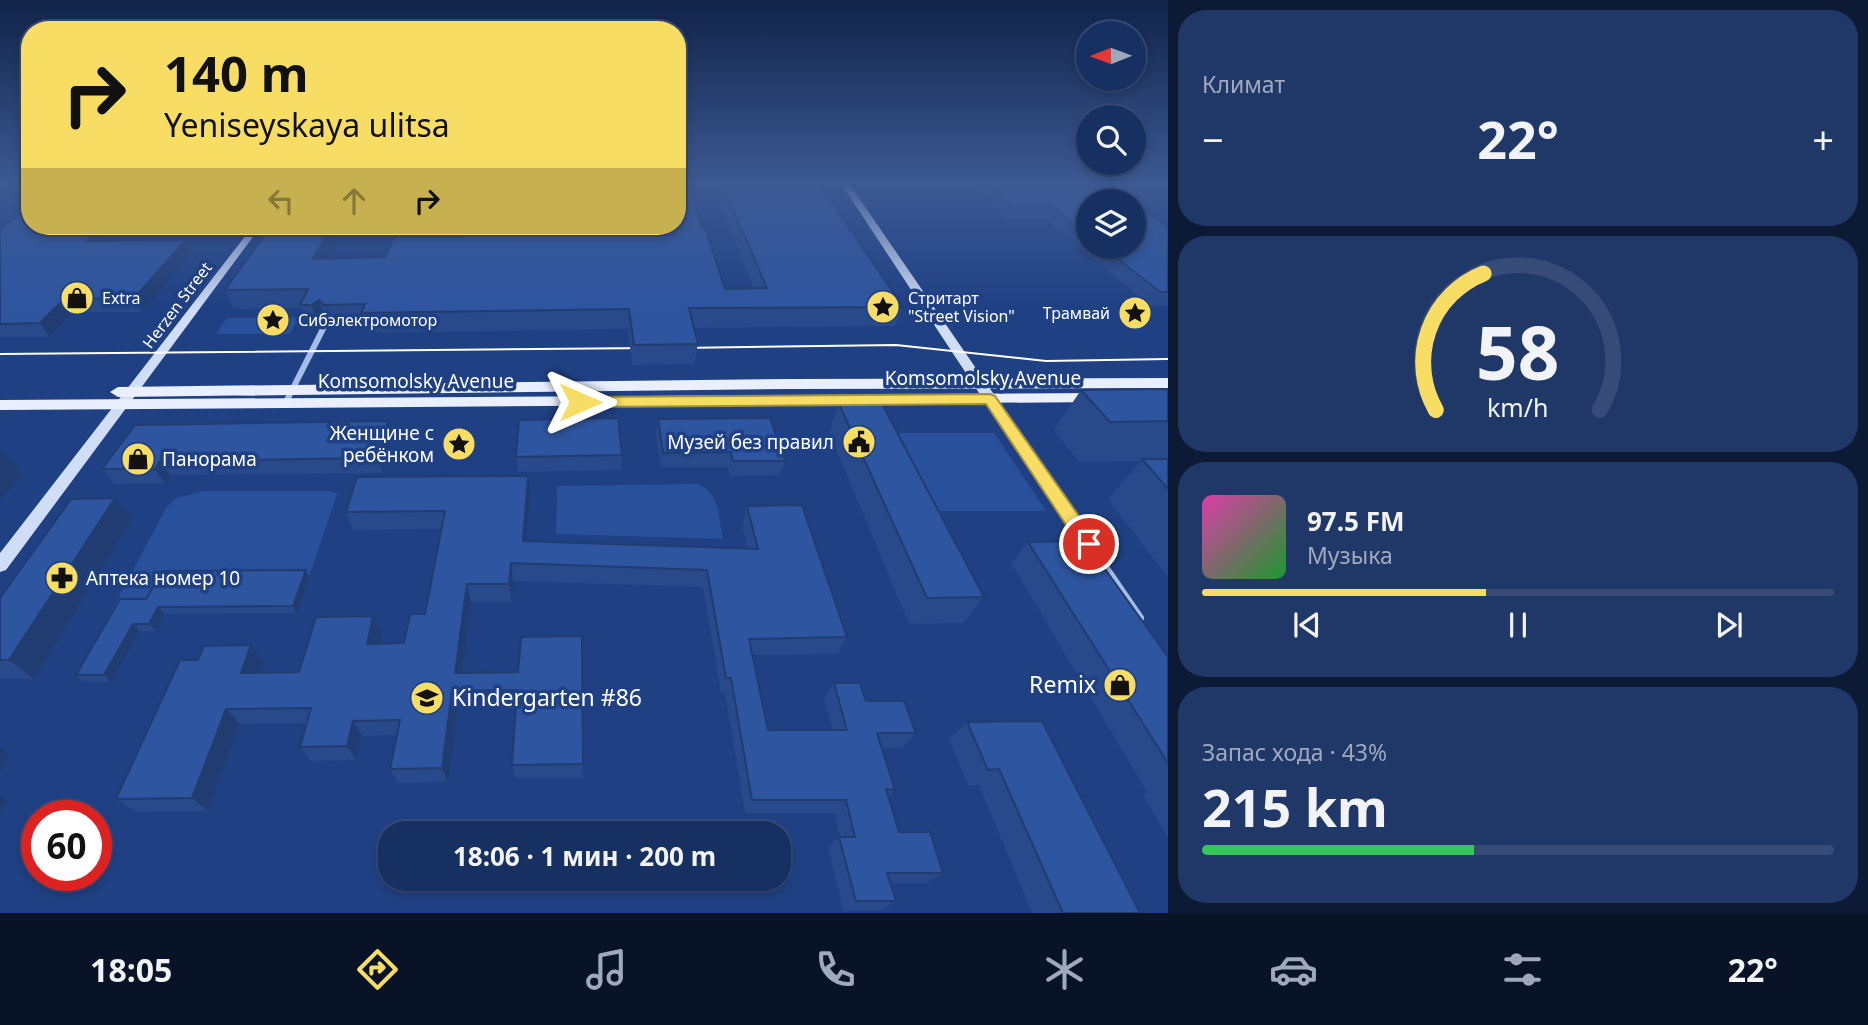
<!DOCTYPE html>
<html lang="ru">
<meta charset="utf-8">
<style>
body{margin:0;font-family:"Noto Sans",sans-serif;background:#203868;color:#f1f3f6;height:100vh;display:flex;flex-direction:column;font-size:26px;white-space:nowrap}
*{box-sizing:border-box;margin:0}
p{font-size:23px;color:#9ea9be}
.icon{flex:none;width:38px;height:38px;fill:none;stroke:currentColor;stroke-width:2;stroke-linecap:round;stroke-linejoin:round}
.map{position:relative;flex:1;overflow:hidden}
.sheet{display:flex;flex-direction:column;gap:10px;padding:10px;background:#0d1a36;width:700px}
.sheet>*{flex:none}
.guide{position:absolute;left:21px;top:21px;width:665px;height:214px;border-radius:28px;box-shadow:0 4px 10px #0003,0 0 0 2px #364b77;background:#f8dd65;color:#111;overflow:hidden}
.needle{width:46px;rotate:269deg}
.buttons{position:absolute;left:1076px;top:21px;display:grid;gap:14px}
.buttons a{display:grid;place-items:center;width:70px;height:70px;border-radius:50%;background:#173062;box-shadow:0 4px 10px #0003,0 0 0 2px #364b77;font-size:35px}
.speed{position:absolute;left:21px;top:800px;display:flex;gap:14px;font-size:35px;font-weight:700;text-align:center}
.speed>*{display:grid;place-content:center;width:91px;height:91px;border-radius:50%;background:#173062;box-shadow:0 4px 10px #0003,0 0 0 2px #364b77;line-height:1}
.speed .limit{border:10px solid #d22;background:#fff;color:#111}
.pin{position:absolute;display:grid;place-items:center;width:60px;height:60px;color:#fff;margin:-30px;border:4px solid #fff;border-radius:50%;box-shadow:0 2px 7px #0007}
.me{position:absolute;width:77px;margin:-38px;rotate:90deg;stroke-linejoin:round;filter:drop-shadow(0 0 5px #0008)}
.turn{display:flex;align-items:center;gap:24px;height:147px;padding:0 28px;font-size:32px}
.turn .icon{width:91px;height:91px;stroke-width:2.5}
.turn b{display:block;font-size:49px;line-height:60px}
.lanes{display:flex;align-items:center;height:66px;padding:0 28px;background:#0003;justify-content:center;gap:35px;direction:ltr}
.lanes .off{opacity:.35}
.big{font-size:52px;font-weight:700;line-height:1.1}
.sheet .card{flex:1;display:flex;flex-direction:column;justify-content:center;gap:10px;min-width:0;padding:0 24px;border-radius:28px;background:#203868}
.sheet .dial{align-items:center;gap:0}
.dial svg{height:182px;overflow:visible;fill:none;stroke:#364b77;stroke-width:7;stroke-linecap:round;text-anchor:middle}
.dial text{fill:#f1f3f6;stroke:none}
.song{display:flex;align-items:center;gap:21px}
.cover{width:84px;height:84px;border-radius:10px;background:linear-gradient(135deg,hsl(320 70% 55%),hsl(130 70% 35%))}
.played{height:7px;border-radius:4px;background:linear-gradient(90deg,#f8dd65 45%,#364b77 45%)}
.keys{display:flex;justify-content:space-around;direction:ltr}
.heat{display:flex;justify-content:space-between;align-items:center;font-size:38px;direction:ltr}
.charge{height:10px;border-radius:5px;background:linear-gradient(90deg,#34c759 43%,#364b77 0)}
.trip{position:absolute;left:378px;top:821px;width:413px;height:70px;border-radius:28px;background:#173062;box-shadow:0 4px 10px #0003,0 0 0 2px #364b77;font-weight:700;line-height:70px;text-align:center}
.dock{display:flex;height:112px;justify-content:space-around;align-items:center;background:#091327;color:#9ea9be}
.dock .icon{width:49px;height:49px}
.dock .selected{color:#f8dd65}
.dock b{font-size:32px;color:#f1f3f6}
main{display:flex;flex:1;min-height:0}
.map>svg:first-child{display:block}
</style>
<main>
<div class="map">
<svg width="1168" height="913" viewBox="0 0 1168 913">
<rect width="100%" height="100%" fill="#1f4083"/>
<path fill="#28509b" d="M299 317 290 334H216L227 318Z
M884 433H994L1046 511H922Z
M697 484C719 490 719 519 723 539L556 534 557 486Z
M204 491H332L337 494 309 577 167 578 174 596 164 614H148L127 606 83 682 80 670 167 506 177 498Z"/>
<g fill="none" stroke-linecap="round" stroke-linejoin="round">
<path stroke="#a5bde9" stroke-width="6" d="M990 399 1025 450
M286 402 325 325"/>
<path stroke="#a5bde9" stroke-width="8" d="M1024 449 1140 618"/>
<path fill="#d0ddf7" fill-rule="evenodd" d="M840 182H848L995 396 996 399 995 402H985Z
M253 226H261L6 570 0 572V553Z"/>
<path fill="#e9effe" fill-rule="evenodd" d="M1168 378V388L791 389 118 397 110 392 118 387 791 379Z
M1098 393 1106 398 1104 402 0 410V400Z"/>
<path stroke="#fff" stroke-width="2" d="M679 348 896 345 1046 361 1168 359
M0 354 651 348"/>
</g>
<path fill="#28498a" d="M0 182H30V185H0Z
M712 182H818L903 307 895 326 694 328 698 344 694 364 632 365 628 329 367 333 364 324 331 325 325 319 319 325H307L301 308 234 309 225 290 271 226H343L344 231 330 258 385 257 463 237 702 228 725 289 754 288Z
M967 182H1168V203L1162 200 1088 201V247H1134L1168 227V306H1150L1045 218 1006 219Z
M0 229 107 241 186 240 192 253 142 312H73L49 337H0Z
M1168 389V578L1108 499 1141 461 1079 462 1054 430 1081 390Z
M839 404 984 597 963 623 909 624 829 432Z
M658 419 785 461 780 475 730 476 728 467H661L656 433Z
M135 425 393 435 383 473 170 475 165 483 114 484 102 469Z
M622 455 621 470 518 472 516 457Z
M528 476 530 494 527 541 748 549 742 524 747 506 847 637 838 654 752 655 768 730H833L824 699 834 683 866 701 916 733 902 748H882L895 790 888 797 899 832 943 873 927 883H891L896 901 881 911H843L828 848 839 837H840L834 813H745L725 693H721L703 587 513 581 512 602H471L462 673 518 672 582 636 583 778H515L512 765 516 706 458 707 448 782 398 783 390 769 397 735 362 736 356 760 311 761 300 747 307 723 240 724 208 811 136 812 116 799 263 662 259 672H299L373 616 381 633 378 644 404 643 425 614 441 529 353 530 346 512Z
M132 519 34 679H0V598Z
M1028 542 1168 657V839L1143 794 1147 792 1011 563Z
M309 577 297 613 164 614 156 631H139L111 682H83L76 675 146 599Z
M967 722 1140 913H1032L979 785 968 786 949 739Z"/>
<path fill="#203c70" d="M103 226H122L94 254 87 241Z
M332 226H343L344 231 319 278 313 259Z
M186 240 192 253 142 312 134 298Z
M64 299 73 312 49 337 40 323Z
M319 300 325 319 319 325 312 305Z
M388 421 393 435 383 473 378 458Z
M0 449 22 474 0 500Z
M160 461 170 475 165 483 155 469Z
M528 476 530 494 525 559 523 541Z
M115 498 132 519 34 679 9 660Z
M511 563 513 581 512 602 509 584Z
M306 570 309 577 297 613 293 606Z
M467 584 471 602 460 689 455 673Z
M158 607 164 614 156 631 149 624Z
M373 616 381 633 375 660 367 644Z
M133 624 139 631 111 682 104 675Z
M251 645 263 662 253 689 241 673Z
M452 691 458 707 448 782 442 768Z
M226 709 240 724 208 811 192 798Z
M353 721 362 736 356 760 347 746Z
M1 748 10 754 0 771V750Z
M0 796 8 800 0 814Z
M72 808 81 813 80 816H68Z"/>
<path fill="#2e55a0" stroke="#203c70" stroke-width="2" d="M677 182H689L702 228H705L725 289 767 288 721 182H818L903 307 689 308 698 344 634 345 629 309 361 313 365 304 324 305 319 300 312 305H300L308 289 225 290 271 226H332L313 259 385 257 394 237H463L466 226H677Z
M985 182H1168V188H1112L1131 201H1088V236L1052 206H1012Z
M1134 204 1168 227V292H1160L1103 247H1134Z
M30 206V226H103L87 241 186 240 134 298 64 299 40 323 0 324V229Z
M1168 389V421L1110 422 1081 390Z
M839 404H882L984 597 927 598Z
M618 418 622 455 516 457 519 420Z
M770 418 785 461H733L731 452 663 453 658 419Z
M388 421 378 458 160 461 155 469H102L135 425Z
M1142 459H1168V489Z
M528 476 523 541 758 549 747 506 802 505 847 637 749 639 768 730H847L834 683H860L866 701H904L916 733H877L895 790 886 789 899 832H930L943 873H887L896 901H856L839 837H855L846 800H752L731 678H726L707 570 511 563 509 584H467L455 673 518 672 521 637 582 636 583 764 512 765 517 690 452 691 442 768 390 769 400 720 353 721 347 746 300 747 311 708 226 709 192 798 116 799 180 660H198L204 646 251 645 241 673 299 672 316 617 373 616 367 644 404 643 410 614H425L445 511 346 512 357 477Z
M115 498 9 660H0V598L71 499Z
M1085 541 1168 657V763L1028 542Z
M306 570 293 606 158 607 149 624H133L104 675H76L120 599H146L162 571Z
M1042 721 1140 913H1063L999 769 988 770 967 722Z
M47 808H72L68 816H42Z"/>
<linearGradient id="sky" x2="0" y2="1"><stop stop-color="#112348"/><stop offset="0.59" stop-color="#3c5993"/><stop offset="1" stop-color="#3c5993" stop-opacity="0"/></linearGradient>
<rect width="1168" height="310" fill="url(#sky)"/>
<path fill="#f8dd65" stroke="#a19042" stroke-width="2" d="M990 394 995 396 1095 539 1098 544 1095 549 1089 551 1082 549 986 404 580 407 573 402 580 397Z"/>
<defs>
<symbol id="shop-disc" viewBox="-11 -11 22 22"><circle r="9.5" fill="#f8dd65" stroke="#1f4083"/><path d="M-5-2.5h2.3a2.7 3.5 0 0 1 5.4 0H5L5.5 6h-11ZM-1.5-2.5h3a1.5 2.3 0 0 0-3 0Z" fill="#111"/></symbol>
<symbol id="sight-disc" viewBox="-11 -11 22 22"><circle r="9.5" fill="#f8dd65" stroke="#1f4083"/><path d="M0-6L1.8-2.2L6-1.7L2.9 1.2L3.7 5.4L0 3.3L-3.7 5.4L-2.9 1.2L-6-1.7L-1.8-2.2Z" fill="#111"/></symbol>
<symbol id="civic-disc" viewBox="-11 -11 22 22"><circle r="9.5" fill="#f8dd65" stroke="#1f4083"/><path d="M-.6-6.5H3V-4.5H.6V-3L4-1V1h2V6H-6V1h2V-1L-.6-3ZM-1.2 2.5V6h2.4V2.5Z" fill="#111"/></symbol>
<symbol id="pharmacy-disc" viewBox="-11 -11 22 22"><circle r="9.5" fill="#f8dd65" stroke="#1f4083"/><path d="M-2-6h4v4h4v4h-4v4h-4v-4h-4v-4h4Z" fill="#111"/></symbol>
<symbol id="school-disc" viewBox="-11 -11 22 22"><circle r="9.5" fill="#f8dd65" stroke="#1f4083"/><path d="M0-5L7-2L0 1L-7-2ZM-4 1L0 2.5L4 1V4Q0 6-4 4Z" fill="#111"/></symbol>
</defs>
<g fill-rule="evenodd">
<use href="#shop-disc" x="58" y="279" width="38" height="38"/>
<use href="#sight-disc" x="864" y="288" width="38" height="38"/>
<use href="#sight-disc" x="1116" y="294" width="38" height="38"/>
<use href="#sight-disc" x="254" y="301" width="38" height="38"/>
<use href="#civic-disc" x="840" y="423" width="38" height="38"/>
<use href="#sight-disc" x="440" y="425" width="38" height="38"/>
<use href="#shop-disc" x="119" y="440" width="38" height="38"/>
<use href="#pharmacy-disc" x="43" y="559" width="38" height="38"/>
<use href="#shop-disc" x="1101" y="666" width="38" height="38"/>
<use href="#school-disc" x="408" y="679" width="38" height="38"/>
</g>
<g text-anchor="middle" stroke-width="7" stroke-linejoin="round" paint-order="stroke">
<g font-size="16" fill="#fff" stroke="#1f4083" text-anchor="start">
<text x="102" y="304">Extra</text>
<text x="908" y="304">Стритарт<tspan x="908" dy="18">"Street Vision"</tspan></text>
<text x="1110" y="319" text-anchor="end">Трамвай</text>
<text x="298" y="326">Сибэлектромотор</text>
</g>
<g font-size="16" fill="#fff" stroke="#1f4083">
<text transform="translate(177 305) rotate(-53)" y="6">Herzen Street</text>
</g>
<g font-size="19" fill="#fff" stroke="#1f4083">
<text x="983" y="385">Komsomolsky Avenue</text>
<text x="416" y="388">Komsomolsky Avenue</text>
</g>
<g font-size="19" fill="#fff" stroke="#1f4083" text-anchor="end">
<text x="434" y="440">Женщине с<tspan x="434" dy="22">ребёнком</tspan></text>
<text x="834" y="449">Музей без правил</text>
<text x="162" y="466" text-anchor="start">Панорама</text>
<text x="86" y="585" text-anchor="start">Аптека номер 10</text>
</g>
<g font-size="23" fill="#fff" stroke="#1f4083" text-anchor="end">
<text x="1096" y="693">Remix</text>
<text x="452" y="706" text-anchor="start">Kindergarten #86</text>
</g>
</g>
</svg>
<div class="buttons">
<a><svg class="needle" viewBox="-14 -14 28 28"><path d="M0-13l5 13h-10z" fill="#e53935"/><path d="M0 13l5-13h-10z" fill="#9ea9be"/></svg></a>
<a><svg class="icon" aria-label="search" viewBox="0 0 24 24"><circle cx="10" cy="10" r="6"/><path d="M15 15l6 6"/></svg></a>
<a><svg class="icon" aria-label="layers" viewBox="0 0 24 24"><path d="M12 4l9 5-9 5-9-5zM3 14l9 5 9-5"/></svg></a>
</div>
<div class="speed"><div class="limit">60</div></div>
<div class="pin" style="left:1089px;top:544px;background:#d93025"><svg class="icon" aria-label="arrive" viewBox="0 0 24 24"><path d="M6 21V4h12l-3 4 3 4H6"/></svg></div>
<svg class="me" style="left:580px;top:402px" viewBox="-20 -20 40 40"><path d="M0-17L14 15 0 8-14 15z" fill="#f8dd65" stroke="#fff" stroke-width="4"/></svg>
<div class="trip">18:06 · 1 мин · 200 m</div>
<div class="guide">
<div class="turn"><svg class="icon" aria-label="right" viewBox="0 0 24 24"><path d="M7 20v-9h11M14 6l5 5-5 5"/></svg><div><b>140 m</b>Yeniseyskaya ulitsa</div></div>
<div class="lanes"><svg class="icon off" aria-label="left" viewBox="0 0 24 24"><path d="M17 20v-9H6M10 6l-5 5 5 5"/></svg><svg class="icon off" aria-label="ahead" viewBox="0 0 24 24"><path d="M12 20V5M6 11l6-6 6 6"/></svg><svg class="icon" aria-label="right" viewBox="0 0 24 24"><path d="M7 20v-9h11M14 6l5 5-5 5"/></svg></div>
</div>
</div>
<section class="sheet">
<div class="card"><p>Климат</p>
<div class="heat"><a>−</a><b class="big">22°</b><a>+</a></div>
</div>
<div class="card dial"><svg viewBox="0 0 100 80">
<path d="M14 69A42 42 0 1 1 86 69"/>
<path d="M14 69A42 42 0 0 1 35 9" stroke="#f8dd65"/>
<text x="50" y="56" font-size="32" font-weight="700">58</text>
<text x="50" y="72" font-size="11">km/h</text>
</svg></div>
<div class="card">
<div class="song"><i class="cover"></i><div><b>97.5 FM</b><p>Музыка</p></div></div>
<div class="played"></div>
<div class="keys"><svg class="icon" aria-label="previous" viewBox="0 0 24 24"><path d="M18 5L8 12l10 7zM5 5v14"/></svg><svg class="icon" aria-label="pause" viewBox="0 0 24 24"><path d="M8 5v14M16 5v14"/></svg><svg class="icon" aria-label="next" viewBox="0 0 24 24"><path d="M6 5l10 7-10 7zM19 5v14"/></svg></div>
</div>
<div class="card"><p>Запас хода · 43%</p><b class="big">215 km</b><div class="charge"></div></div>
</section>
</main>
<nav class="dock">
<b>18:05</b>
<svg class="icon selected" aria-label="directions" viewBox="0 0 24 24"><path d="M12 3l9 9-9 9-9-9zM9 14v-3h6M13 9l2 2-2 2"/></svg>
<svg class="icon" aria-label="music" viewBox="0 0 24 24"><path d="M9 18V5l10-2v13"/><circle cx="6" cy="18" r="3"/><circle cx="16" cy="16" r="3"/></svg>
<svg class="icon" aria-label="phone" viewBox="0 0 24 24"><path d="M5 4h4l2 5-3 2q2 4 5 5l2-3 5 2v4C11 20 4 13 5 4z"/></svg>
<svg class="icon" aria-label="climate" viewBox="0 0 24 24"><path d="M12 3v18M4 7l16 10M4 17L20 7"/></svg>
<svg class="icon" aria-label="car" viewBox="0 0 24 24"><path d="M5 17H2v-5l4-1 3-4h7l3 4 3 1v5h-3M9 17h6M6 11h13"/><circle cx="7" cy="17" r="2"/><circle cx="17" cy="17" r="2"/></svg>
<svg class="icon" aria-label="filters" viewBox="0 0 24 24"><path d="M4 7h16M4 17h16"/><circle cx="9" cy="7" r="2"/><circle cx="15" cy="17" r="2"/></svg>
<b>22°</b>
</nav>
